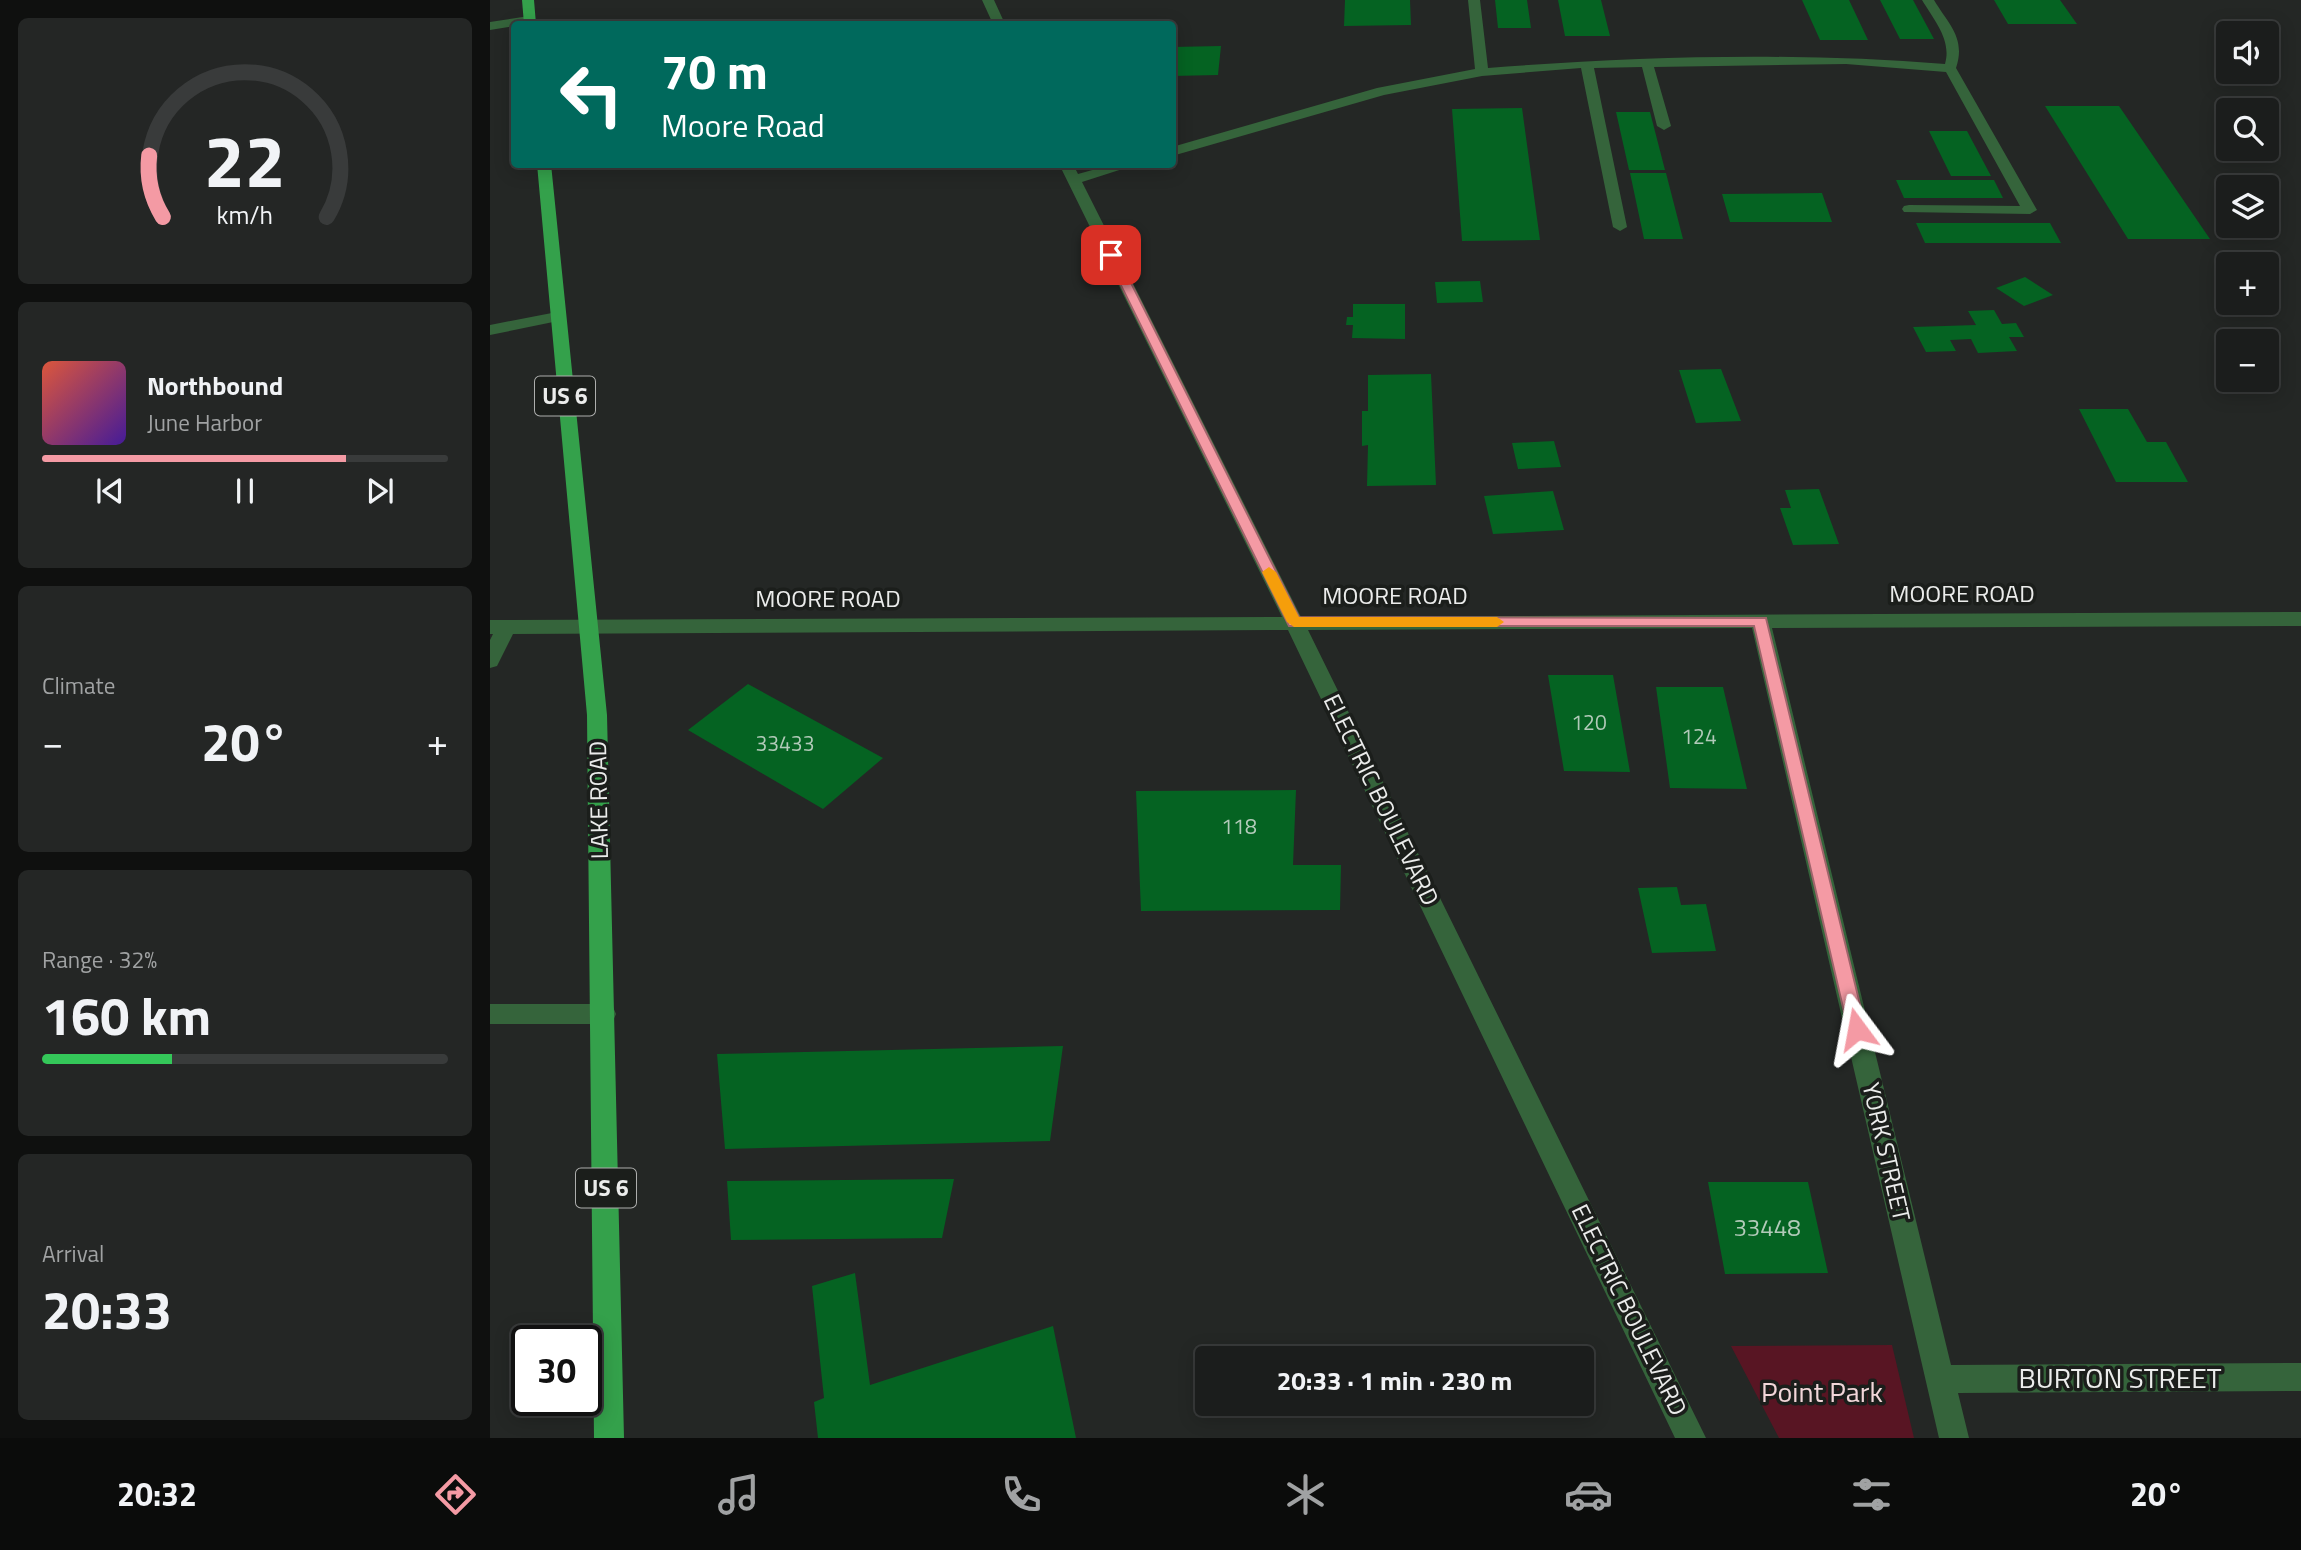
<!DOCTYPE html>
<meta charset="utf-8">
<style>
body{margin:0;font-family:"Titillium Web",sans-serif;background:#242625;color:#f1f3f6;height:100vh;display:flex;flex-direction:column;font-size:26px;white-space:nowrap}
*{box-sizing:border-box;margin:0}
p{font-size:23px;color:#a0a2a3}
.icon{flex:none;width:38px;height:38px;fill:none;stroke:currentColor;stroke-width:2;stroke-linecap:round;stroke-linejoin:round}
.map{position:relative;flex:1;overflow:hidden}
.sheet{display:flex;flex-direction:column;gap:18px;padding:18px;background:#0f100f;width:490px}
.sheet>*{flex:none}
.guide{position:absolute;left:21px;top:21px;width:665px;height:147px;border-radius:7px;box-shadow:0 4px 18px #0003,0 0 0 2px #393b3b;background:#00695c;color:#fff;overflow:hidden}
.controls{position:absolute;left:1726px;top:21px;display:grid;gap:14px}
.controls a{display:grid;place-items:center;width:63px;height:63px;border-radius:7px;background:#1b1d1c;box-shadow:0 4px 18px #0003,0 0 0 2px #393b3b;font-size:35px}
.speed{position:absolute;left:21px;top:1325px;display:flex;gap:14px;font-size:35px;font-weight:700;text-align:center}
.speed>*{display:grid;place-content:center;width:91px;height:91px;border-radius:50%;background:#1b1d1c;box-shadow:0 4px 18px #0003,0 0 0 2px #393b3b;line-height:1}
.speed .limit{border:4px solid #111;border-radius:10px;background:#fff;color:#111}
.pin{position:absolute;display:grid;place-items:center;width:60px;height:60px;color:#fff;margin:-30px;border-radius:14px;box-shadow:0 4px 10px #0006}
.me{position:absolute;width:77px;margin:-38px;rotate:347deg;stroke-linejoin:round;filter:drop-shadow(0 0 5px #0008)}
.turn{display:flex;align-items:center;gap:24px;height:147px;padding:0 35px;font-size:32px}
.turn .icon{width:91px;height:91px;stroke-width:2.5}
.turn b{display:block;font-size:49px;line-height:60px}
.big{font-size:52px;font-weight:700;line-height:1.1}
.sheet .tile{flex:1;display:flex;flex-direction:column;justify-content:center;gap:10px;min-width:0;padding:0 24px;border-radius:10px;background:#242625}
.sheet .dial{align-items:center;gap:0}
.dial svg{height:182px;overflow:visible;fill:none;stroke:#393b3b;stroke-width:7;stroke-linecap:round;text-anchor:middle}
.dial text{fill:#f1f3f6;stroke:none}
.song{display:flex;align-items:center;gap:21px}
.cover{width:84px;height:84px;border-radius:10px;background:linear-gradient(135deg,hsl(10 70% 55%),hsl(260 70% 35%))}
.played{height:7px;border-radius:4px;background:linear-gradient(90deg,#f49aa4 75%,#393b3b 75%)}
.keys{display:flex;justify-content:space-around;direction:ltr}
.heat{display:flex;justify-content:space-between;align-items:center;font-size:38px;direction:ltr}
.charge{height:10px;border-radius:5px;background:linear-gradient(90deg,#34c759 32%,#393b3b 0)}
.trip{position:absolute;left:705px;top:1346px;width:399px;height:70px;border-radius:7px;background:#1b1d1c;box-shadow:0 4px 18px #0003,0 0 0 2px #393b3b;font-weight:700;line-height:70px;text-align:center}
.dock{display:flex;height:112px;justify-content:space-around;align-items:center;background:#0b0c0b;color:#a0a2a3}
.dock .icon{width:49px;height:49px}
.dock .selected{color:#f49aa4}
.dock b{font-size:32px;color:#f1f3f6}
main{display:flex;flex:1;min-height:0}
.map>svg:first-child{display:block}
</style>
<main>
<section class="sheet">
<div class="tile dial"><svg viewBox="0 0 100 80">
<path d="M14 69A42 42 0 1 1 86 69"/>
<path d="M14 69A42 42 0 0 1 8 42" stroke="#f49aa4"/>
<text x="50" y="56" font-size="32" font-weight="700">22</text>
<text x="50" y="72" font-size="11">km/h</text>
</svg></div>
<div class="tile">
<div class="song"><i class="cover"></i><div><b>Northbound</b><p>June Harbor</p></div></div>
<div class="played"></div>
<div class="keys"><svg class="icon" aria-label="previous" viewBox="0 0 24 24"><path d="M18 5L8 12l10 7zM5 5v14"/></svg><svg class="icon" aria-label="pause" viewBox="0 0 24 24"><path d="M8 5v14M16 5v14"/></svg><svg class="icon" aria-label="next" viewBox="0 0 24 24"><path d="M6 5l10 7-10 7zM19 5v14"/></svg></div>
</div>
<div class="tile"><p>Climate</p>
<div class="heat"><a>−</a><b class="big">20°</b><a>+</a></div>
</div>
<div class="tile"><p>Range · 32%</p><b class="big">160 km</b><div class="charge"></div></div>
<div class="tile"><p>Arrival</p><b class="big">20:33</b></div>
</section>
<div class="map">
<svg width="1811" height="1438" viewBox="0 0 1811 1438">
<rect width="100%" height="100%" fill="#242725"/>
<path fill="#581523" d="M1402 1345 1424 1438H1289L1241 1346Z"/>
<path fill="#056322" d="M855 0H920L921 25 854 26Z
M1005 0H1037L1041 28H1008Z
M1068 0H1111L1120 36H1075Z
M1312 0H1359L1378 40H1330Z
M1390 0H1423L1444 39H1410Z
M1504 0H1570L1587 24H1518Z
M731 46 728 75 682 76V47Z
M1555 106H1629L1720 239H1638Z
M1032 108 1050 240 972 241 962 109Z
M1126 112H1160L1175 170H1139Z
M1439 131H1477L1501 176H1461Z
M1140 173H1176L1193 239H1154Z
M1406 180H1504L1513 198H1414Z
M1332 193 1342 222H1240L1232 194Z
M1426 223H1560L1571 243H1435Z
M1535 277 1563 295 1534 306 1506 288Z
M990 281 993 302 947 303 945 282Z
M863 304H915V339L862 338 863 325H856L857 317H863Z
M1504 310 1512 324 1526 323 1534 337H1519L1527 351 1488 353 1481 339 1460 340 1466 351 1436 352 1423 327 1486 325 1478 311Z
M1231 369 1251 421 1206 423 1189 370Z
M941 374 946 485 877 486 878 445 872 446V411H878V375Z
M1589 409H1638L1657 442H1676L1698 482H1626Z
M1064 441 1071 467 1028 469 1022 443Z
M1329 489 1349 544 1303 545 1290 508H1301L1295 490Z
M1063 491 1074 530 1003 534 994 496Z
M1058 675H1123L1140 772 1074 771Z
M258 684 393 758 333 809 198 730Z
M1166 687H1233L1257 789 1180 788Z
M806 790 803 865H851L850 910 651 911 646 791Z
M1187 887 1191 905 1216 904 1226 951 1162 953 1148 888Z
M573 1046 560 1141 235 1149 227 1054Z
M464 1179 452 1238 241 1240 237 1181Z
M1218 1182H1318L1338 1273 1235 1274Z
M365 1273 380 1385 563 1326 586 1438H328L324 1402 334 1398 322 1286Z"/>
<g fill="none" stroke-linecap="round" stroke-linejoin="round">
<path fill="#35643b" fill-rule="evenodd" d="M492 0H504L515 24H503Z
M978 0H990L998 68C1150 56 1303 52 1455 64 1462 40 1444 20 1432 0H1444C1459 25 1476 38 1466 68L1547 210 1540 214 1414 212 1412 209 1414 206 1419 205 1530 206 1456 72 1356 64 1164 67 1181 126 1174 130 1167 126 1152 67 1104 68 1137 227 1130 231 1123 227 1091 68 992 76 894 95 682 156V147L887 88 985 69Z
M39 16 45 20 43 23 0 30V22Z
M569 164H583L588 174 624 164H648L592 182 811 617 1811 612V626L1282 628 1461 1365 1811 1363V1391L1468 1393 1479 1438H1449L1262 628 818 630 1216 1438H1185L798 630 23 634 7 666 0 668V640L3 634H0V620L792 617Z
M67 312 75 317 73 320 0 335V325Z
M0 1004H114L123 1007 126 1014 123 1021 114 1024H0Z"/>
<path fill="#34a14b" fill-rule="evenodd" d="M32 0H44L46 24H34Z
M47 164H61L117 715 134 1438H104L97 715Z"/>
</g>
<path fill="#f49aa4" stroke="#9f646b" stroke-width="2" d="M617 253 627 255 809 617 1276 618 1376 1029 1374 1034 1367 1037 1360 1034 1358 1029 1264 626H799L616 255Z"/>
<path fill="#f59e0b" d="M779 567 786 572 809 617H1007L1014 622 1007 627H804L797 622 772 572Z"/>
<g text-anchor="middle" stroke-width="7" stroke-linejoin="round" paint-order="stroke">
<g font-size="21" fill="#b2cab9">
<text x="1099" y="730">120</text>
<text x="1209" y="744">124</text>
<text x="295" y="751">33433</text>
<text x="749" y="834">118</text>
</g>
<g fill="#1b1e1b" stroke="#adaead" stroke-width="2">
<rect x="45" y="376.5" width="60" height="39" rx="5"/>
<rect x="86" y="1168.5" width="60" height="39" rx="5"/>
</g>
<g font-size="23" font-weight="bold" fill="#ebeceb">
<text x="75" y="404">US 6</text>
<text x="116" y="1196">US 6</text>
</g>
<g font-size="24" fill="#ebeceb" stroke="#1b1e1b">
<text x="1472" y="602">MOORE ROAD</text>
<text x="905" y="604">MOORE ROAD</text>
<text x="338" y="607">MOORE ROAD</text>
<text transform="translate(109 800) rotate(-91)" y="8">LAKE ROAD</text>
<text transform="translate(891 800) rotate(64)" y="8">ELECTRIC BOULEVARD</text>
<text transform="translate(1396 1152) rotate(77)" y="8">YORK STREET</text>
<text transform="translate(1139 1310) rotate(64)" y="8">ELECTRIC BOULEVARD</text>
</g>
<g font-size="24" fill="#b2cab9">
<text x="1277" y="1236">33448</text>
</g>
<g font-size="28" fill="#ebeceb" stroke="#1b1e1b">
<text x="1630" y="1388">BURTON STREET</text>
</g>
<g font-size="28" fill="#f2d6d9" stroke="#1b1e1b">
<text x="1332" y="1402">Point Park</text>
</g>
</g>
</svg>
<div class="controls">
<a><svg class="icon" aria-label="sound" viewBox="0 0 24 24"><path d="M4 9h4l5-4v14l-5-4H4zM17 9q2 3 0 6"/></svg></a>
<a><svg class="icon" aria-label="search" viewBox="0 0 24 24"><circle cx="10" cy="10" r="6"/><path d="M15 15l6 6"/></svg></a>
<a><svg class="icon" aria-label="layers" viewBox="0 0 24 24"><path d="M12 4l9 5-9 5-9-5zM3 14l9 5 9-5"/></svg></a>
<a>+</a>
<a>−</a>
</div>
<div class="speed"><div class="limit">30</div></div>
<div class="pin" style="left:621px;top:255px;background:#d93025"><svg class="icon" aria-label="arrive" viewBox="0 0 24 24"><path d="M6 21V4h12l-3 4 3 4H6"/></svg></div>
<svg class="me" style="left:1367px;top:1029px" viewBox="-20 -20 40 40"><path d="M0-17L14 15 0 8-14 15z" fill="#f49aa4" stroke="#fff" stroke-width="4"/></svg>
<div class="trip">20:33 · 1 min · 230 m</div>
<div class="guide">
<div class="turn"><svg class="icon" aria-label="left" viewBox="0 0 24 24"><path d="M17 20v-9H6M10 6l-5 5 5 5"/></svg><div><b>70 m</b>Moore Road</div></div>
</div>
</div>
</main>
<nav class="dock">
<b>20:32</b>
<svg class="icon selected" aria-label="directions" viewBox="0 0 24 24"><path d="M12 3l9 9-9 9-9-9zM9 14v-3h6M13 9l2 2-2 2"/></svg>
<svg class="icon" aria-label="music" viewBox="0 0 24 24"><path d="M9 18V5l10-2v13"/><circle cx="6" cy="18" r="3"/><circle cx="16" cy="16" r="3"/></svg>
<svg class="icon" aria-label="phone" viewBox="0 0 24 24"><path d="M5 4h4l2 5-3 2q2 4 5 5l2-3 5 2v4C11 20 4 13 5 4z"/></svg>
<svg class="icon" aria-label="climate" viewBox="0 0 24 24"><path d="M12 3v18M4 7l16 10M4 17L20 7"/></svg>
<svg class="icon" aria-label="car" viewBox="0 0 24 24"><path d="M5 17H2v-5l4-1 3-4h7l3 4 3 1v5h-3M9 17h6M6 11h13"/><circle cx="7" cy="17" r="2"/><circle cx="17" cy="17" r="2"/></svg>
<svg class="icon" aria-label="filters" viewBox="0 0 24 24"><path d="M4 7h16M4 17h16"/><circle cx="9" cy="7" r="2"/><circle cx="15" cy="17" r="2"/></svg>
<b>20°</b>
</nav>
